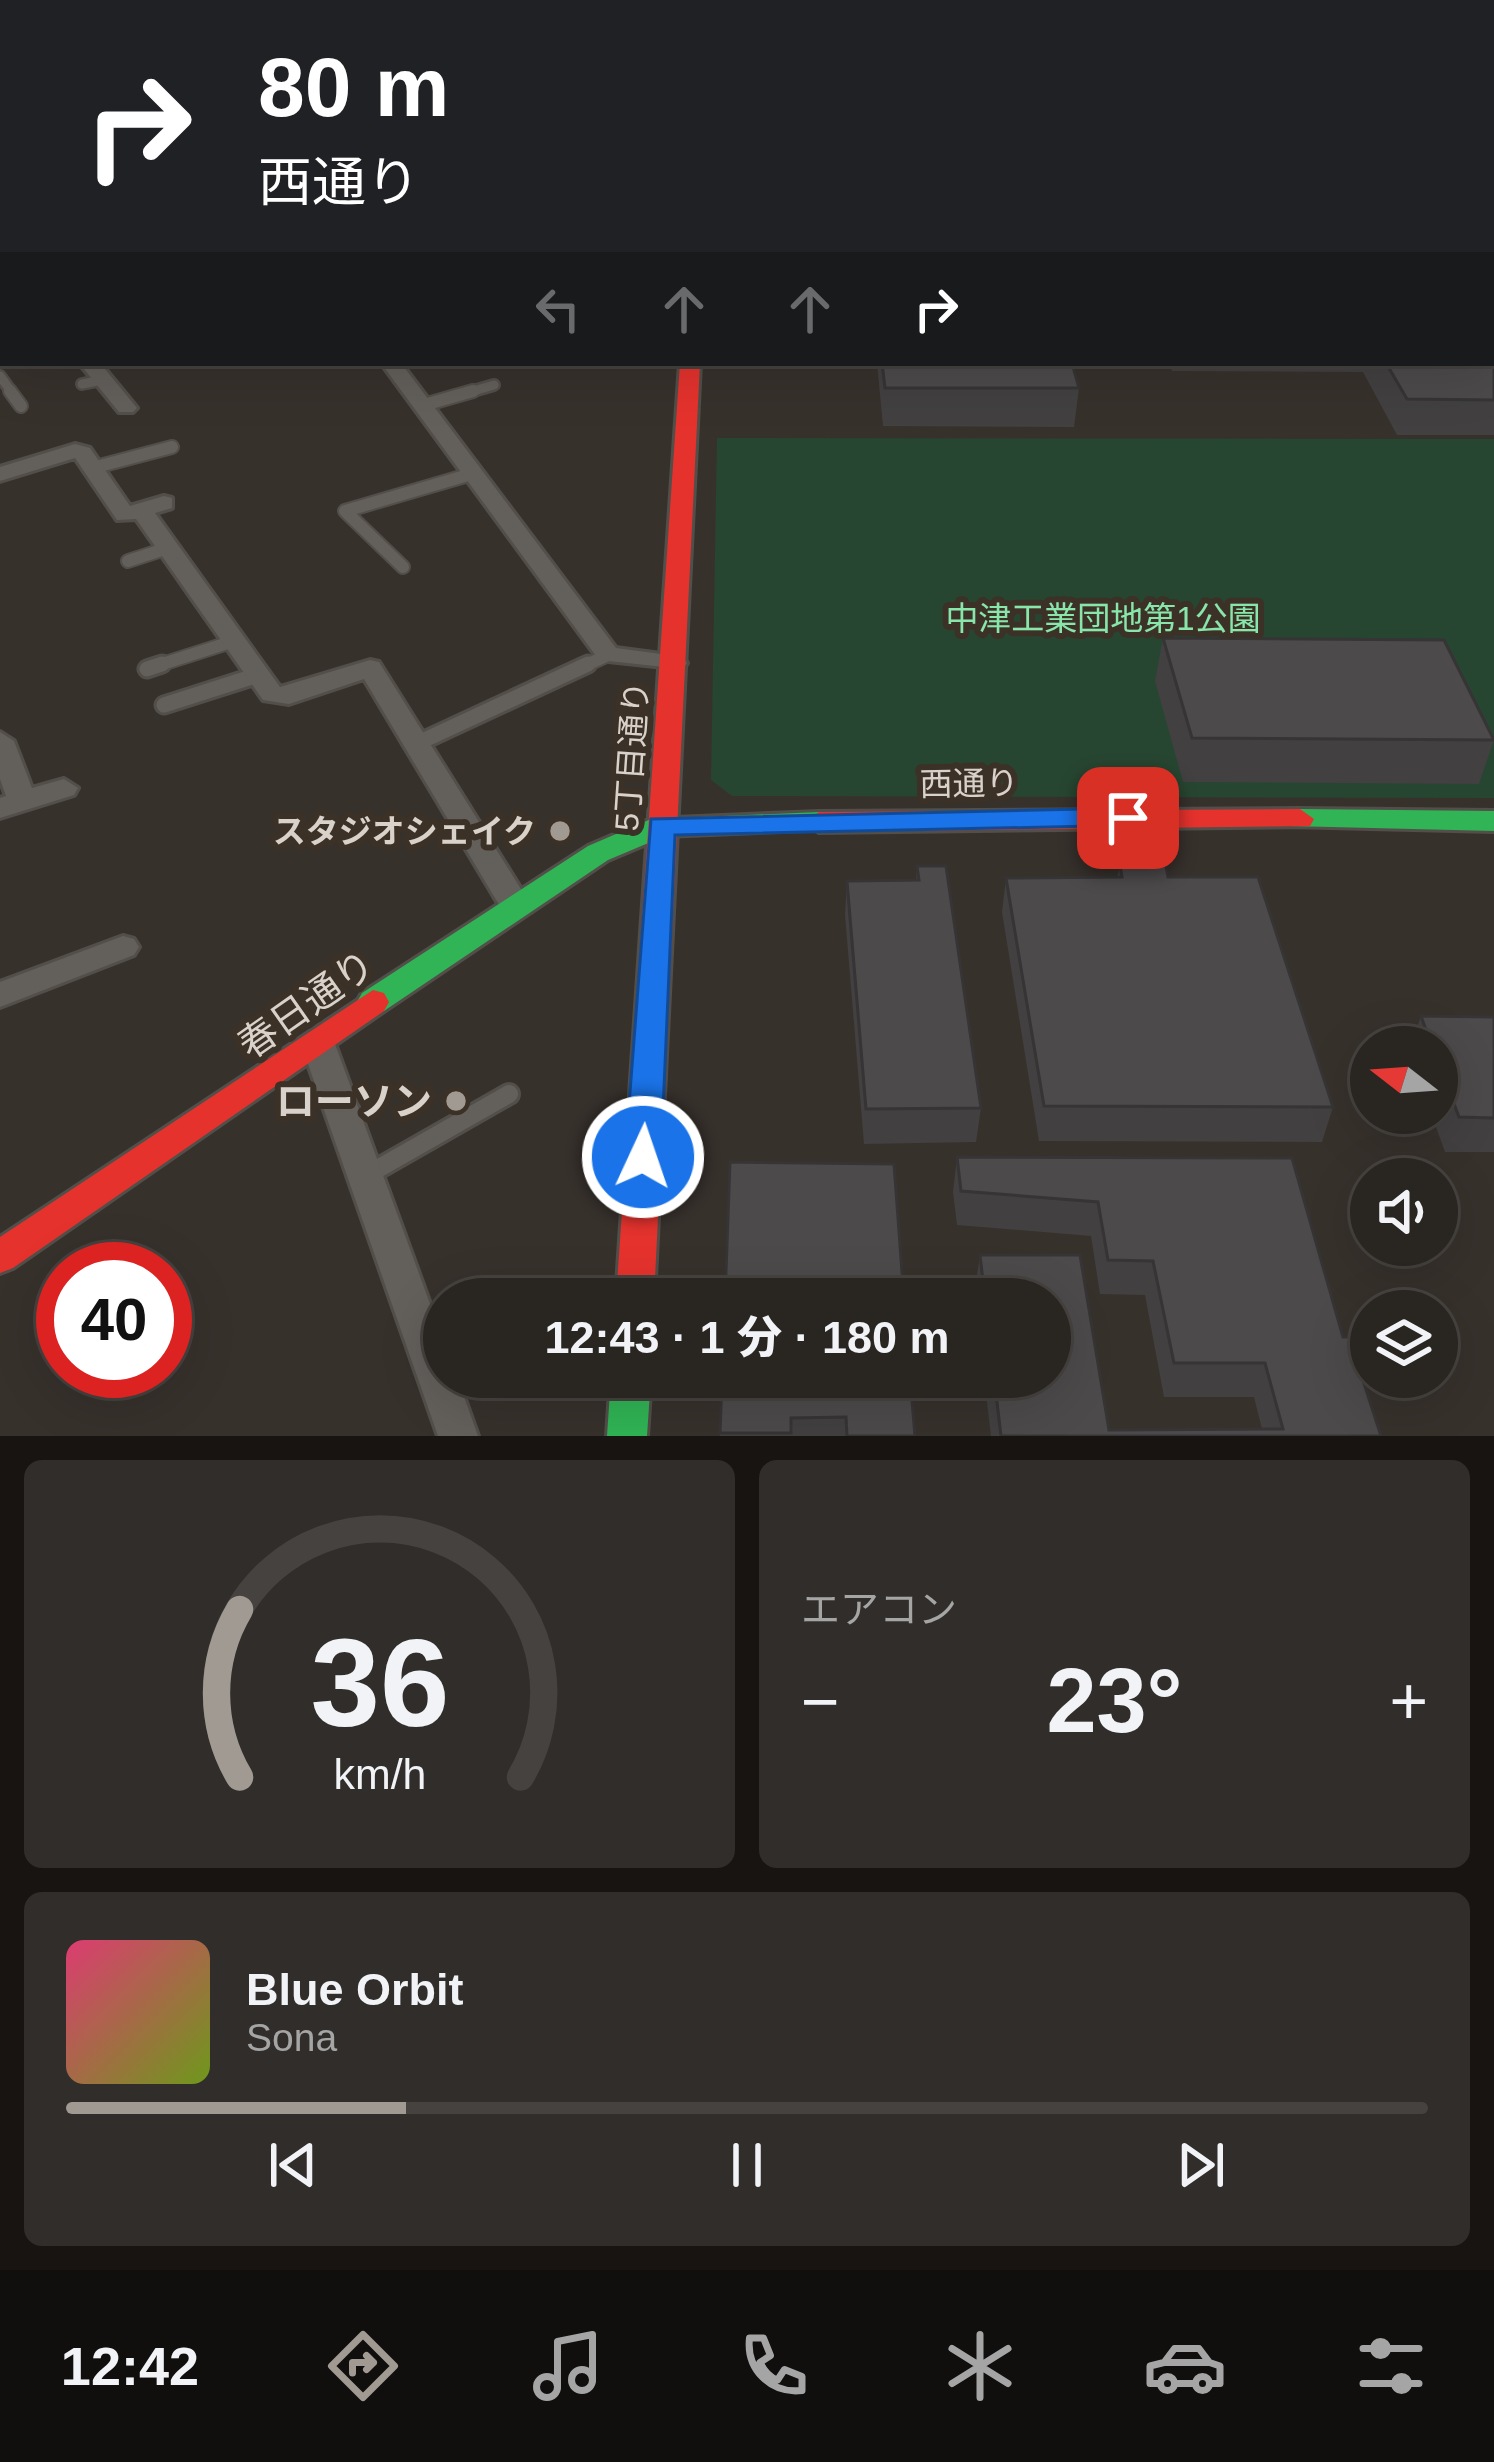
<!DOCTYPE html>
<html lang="ja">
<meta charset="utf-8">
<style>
body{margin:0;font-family:Arial,"Noto Sans JP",sans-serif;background:#312d2a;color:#f1f3f6;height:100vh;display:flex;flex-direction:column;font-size:45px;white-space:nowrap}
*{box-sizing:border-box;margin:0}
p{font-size:39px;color:#a5a5a5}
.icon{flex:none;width:66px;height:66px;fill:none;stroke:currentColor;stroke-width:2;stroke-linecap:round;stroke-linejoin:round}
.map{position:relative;height:1436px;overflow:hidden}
.drawer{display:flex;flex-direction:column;gap:24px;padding:24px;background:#171412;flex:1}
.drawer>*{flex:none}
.top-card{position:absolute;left:0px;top:0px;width:1494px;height:366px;box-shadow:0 12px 48px #0002,0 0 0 3px #45423f;background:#202124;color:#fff;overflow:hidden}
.needle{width:78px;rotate:287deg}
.tools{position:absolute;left:1350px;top:1026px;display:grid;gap:24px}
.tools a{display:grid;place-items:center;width:108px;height:108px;border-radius:50%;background:#292521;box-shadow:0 12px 48px #0002,0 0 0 3px #45423f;font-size:60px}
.speed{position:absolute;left:36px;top:1242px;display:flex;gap:24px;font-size:60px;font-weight:700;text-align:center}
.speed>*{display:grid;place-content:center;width:156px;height:156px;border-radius:50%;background:#292521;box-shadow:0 12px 48px #0002,0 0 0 3px #45423f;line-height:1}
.speed .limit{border:18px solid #d22;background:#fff;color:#111}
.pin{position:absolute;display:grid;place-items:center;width:102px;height:102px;color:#fff;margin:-51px;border-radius:24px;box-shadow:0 6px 18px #0006}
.me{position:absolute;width:132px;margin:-66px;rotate:3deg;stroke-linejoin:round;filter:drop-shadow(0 0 9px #0008)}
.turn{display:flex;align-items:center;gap:42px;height:252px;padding:0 60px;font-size:54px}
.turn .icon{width:156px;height:156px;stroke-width:2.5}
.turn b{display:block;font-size:84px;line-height:102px}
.lanes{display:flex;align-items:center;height:114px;padding:0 60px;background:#0003;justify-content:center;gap:60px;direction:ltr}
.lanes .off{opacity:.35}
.big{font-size:90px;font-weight:800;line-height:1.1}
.drawer .widget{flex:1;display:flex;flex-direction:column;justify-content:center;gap:18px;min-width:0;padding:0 42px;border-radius:18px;background:#312d2a}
.drawer .dial{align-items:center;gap:0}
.dial svg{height:312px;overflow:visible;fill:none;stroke:#45423f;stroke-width:7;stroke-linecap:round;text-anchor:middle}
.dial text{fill:#f1f3f6;stroke:none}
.song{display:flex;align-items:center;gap:36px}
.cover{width:144px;height:144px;border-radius:18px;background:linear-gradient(135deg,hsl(340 70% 55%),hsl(80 70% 35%))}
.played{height:12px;border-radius:6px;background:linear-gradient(90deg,#a09a93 25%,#45423f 25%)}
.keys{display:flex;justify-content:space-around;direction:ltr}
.heat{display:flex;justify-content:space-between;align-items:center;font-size:66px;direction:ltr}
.drawer .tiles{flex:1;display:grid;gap:24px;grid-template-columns:1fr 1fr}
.widget:last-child{grid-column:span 2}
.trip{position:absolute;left:423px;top:1278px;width:648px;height:120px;border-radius:60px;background:#292521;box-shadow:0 12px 48px #0002,0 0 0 3px #45423f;font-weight:800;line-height:120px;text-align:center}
.dock{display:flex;height:192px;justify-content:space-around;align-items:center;background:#100f0d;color:#a5a5a5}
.dock .icon{width:84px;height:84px}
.dock .selected{color:#a09a93}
.dock b{font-size:54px;color:#f1f3f6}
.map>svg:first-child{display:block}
</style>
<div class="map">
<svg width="1494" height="1436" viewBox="0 0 1494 1436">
<rect width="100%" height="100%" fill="#37312c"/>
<path fill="#274631" d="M717 438 1494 439V798L732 796 711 780Z"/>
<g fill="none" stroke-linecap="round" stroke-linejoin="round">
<path stroke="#4f4944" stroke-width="28" stroke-dasharray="28 14" stroke-linecap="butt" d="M15 3 26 0"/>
<defs>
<path id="lane-far4" d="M1036 0 1044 3
M1107 0 1115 3"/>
<path id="lane-far3" d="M0 376 13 394
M82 384 102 380
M463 394 494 385"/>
<path id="lane-far2" d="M10 391 21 406
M424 405 473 391
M92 468 172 447
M128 561 168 548
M403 567 345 511 475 473
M153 667 234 641
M582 667 608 655"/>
<path id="lane-far1" d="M147 669 162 664
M164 705 258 675
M418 743 588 664"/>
<path id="lane" d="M367 1175 509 1094"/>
<path id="street" d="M0 0H12L14 3 3 6Z
M39 0H53L55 3H41Z
M654 0H668L669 3H655Z
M3 169V179L0 180V170Z
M3 346V358L0 359V347Z
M79 363H100L137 408 133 412H119Z
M381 363H401L616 648 683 657 687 663 683 669 599 660Z
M75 444 90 448 130 506 164 496 172 498V508L155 513 280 687 370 660 379 662 526 897 530 905 526 913H504L364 679 289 704 263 700 136 519 117 520 75 458 0 481V467Z
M0 732 14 741 32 788 64 779 78 788 74 795 0 818V798L6 796 0 779Z
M123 936 134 939 139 947 134 955 0 1007V982Z
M318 1031 330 1035 335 1044 444 1342V1377H457L478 1436H438L301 1044 306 1035Z"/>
<path id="fast" d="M1300 809 1494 811V831L1290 826 1286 819Z
M819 812 833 822 829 829 665 836 608 860 384 1011 373 1014 362 1011 357 1002 362 993 588 846 651 819Z
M611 1377H651L647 1436H607Z"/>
<path id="jam" d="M1141 0H1155L1157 3H1143Z
M3 192V202L0 203V193Z
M680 363H700L654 1299H616Z
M1300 809 1314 819 1310 826 819 832 805 822 819 812Z
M373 990 384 993 389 1002 384 1011 13 1268 0 1273V1237Z"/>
</defs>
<use href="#lane-far4" stroke="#524e49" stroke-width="10"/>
<use href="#lane-far3" stroke="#524e49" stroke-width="14"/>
<use href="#lane-far2" stroke="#524e49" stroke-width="16"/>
<use href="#lane-far1" stroke="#524e49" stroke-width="21"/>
<use href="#lane" stroke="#524e49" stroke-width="24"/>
<use href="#street" stroke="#524e49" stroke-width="6"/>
<use href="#fast" stroke="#524e49" stroke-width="6"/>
<use href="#jam" stroke="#524e49" stroke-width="6"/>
<use href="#lane-far4" stroke="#635f5b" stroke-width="8"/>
<use href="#lane-far3" stroke="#635f5b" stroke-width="9"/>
<use href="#lane-far2" stroke="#635f5b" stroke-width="12"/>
<use href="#lane-far1" stroke="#635f5b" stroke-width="15"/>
<use href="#lane" stroke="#635f5b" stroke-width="18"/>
<use href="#street" fill="#635f5b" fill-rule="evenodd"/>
<use href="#fast" fill="#30b455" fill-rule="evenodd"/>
<use href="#jam" fill="#e5322d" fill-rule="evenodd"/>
</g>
<path fill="#424040" d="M1185 0H1494V231L1491 227V3H1185Z
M1494 284V435H1397L1363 372 1172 371 1169 363H1491Z
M877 363H1072L1079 388 1074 427 883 426Z
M1163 638 1494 740 1479 784 1183 782 1155 681Z
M917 866 981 1108 976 1142 864 1144 845 915 847 881 916 880Z
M1120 866 1168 877 1333 1107 1322 1142 1039 1141 1002 912 1006 878 1117 877Z
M1421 1016 1494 1017V1152H1445L1431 1113H1437V1047H1410Z
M957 1157 1292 1158 1343 1337H1349L1381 1436H991L984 1377H1050V1299H976L975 1289 980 1255H1080L1109 1430 1262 1429 1254 1397H1164L1145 1295 1100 1294 1091 1236 957 1225 953 1192Z
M722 1377 915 1436H720Z"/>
<path fill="#4d4a4b" stroke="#363434" stroke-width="3" d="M728 0H826L833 3H733Z
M1201 0H1494V82L1491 79V3H1203Z
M1491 92H1494V189L1491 185Z
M1491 280 1494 284V400L1407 399 1386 363H1491Z
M882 363H1072L1079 388H885Z
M1163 638 1444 640 1494 740 1192 738Z
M917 866H946L981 1108 866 1109 847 881 919 880Z
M1120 866H1166L1168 877H1258L1333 1107 1044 1106 1006 878 1122 877Z
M1421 1016 1494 1017V1118L1459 1117 1437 1059V1047H1432Z
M957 1157 1292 1158 1343 1337H1349L1381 1436H1001L994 1377H1050V1299H985L980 1255H1080L1109 1430 1283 1429 1265 1363H1174L1153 1261 1108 1260 1098 1202 961 1191Z
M730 1162 894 1164 904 1299H725Z
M722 1377H910L915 1436H847L846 1417 791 1418V1433H720Z"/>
<path fill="#1a73e8" stroke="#114b97" stroke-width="3" d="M1128 808 1138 811 1143 818 1138 825 675 835 661 1157 656 1168 643 1172 630 1168 625 1157 651 819Z"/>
<g fill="#a09a93" stroke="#3c3127" stroke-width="4.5">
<circle cx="560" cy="831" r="12"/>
<circle cx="456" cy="1101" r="12"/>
</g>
<g text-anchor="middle" stroke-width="12" stroke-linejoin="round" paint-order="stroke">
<g font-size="33" fill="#88e6ab" stroke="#3c3127">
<text x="1103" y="630">中津工業団地第1公園</text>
</g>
<g font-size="33" fill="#d9d2cb" stroke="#3c3127">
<text transform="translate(631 756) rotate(-86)" y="12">5丁目通り</text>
<text transform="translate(969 783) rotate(-1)" y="12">西通り</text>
</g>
<g font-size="33" font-weight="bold" fill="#d9d2cb" stroke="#3c3127" text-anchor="end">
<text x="536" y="843">スタジオシェイク</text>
</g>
<g font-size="39" fill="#d9d2cb" stroke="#3c3127">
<text transform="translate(306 1004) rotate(-35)" y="14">春日通り</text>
</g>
<g font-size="39" font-weight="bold" fill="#d9d2cb" stroke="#3c3127" text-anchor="end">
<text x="432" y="1115">ローソン</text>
</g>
</g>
</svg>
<div class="tools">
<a><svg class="needle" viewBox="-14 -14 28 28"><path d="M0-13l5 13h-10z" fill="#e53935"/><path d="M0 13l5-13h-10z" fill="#a5a5a5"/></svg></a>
<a><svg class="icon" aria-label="sound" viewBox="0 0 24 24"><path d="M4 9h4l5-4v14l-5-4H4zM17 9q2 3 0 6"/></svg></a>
<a><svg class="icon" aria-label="layers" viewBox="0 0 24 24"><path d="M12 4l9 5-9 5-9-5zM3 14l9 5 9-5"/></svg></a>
</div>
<div class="speed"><div class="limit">40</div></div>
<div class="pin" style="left:1128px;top:818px;background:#d93025"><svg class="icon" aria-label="arrive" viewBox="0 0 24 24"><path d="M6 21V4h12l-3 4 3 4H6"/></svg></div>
<svg class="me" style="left:643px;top:1157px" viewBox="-20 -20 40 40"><circle r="17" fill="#1a73e8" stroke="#fff" stroke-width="3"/><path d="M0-11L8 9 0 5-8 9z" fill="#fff"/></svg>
<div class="trip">12:43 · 1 分 · 180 m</div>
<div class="top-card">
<div class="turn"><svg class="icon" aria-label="right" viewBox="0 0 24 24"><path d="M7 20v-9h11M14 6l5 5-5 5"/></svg><div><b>80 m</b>西通り</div></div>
<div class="lanes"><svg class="icon off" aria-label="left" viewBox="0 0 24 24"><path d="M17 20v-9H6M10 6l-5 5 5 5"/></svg><svg class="icon off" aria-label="ahead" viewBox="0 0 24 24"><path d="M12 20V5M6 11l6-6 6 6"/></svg><svg class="icon off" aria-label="ahead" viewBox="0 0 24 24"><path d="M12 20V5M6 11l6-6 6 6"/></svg><svg class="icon" aria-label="right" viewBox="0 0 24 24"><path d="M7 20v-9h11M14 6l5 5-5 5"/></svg></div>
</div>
</div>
<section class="drawer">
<div class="tiles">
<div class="widget dial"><svg viewBox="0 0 100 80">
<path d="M14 69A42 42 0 1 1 86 69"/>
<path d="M14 69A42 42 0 0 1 14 26" stroke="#a09a93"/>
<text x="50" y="56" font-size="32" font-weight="700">36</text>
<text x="50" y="72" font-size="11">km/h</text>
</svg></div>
<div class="widget"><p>エアコン</p>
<div class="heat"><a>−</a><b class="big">23°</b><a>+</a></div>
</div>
<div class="widget">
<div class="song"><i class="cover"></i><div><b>Blue Orbit</b><p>Sona</p></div></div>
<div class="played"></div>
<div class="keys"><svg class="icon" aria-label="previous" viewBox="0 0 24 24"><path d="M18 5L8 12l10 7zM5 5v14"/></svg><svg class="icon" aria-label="pause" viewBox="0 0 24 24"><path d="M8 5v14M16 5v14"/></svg><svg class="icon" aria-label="next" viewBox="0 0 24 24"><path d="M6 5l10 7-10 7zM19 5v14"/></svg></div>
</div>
</div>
</section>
<nav class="dock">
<b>12:42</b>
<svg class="icon selected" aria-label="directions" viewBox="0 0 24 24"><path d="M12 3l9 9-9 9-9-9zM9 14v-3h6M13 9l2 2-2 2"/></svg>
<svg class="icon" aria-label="music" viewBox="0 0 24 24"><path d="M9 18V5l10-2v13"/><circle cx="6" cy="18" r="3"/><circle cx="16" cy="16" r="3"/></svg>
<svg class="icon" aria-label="phone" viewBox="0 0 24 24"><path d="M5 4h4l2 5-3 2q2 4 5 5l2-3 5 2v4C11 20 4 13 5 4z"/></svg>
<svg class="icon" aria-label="climate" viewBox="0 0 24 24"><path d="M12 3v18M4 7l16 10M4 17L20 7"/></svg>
<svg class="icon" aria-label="car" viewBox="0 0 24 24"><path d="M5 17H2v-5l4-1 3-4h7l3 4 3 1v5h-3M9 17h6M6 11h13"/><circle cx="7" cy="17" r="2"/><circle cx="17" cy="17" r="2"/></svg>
<svg class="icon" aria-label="filters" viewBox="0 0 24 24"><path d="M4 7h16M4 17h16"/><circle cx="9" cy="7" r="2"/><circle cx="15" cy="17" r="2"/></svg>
</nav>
